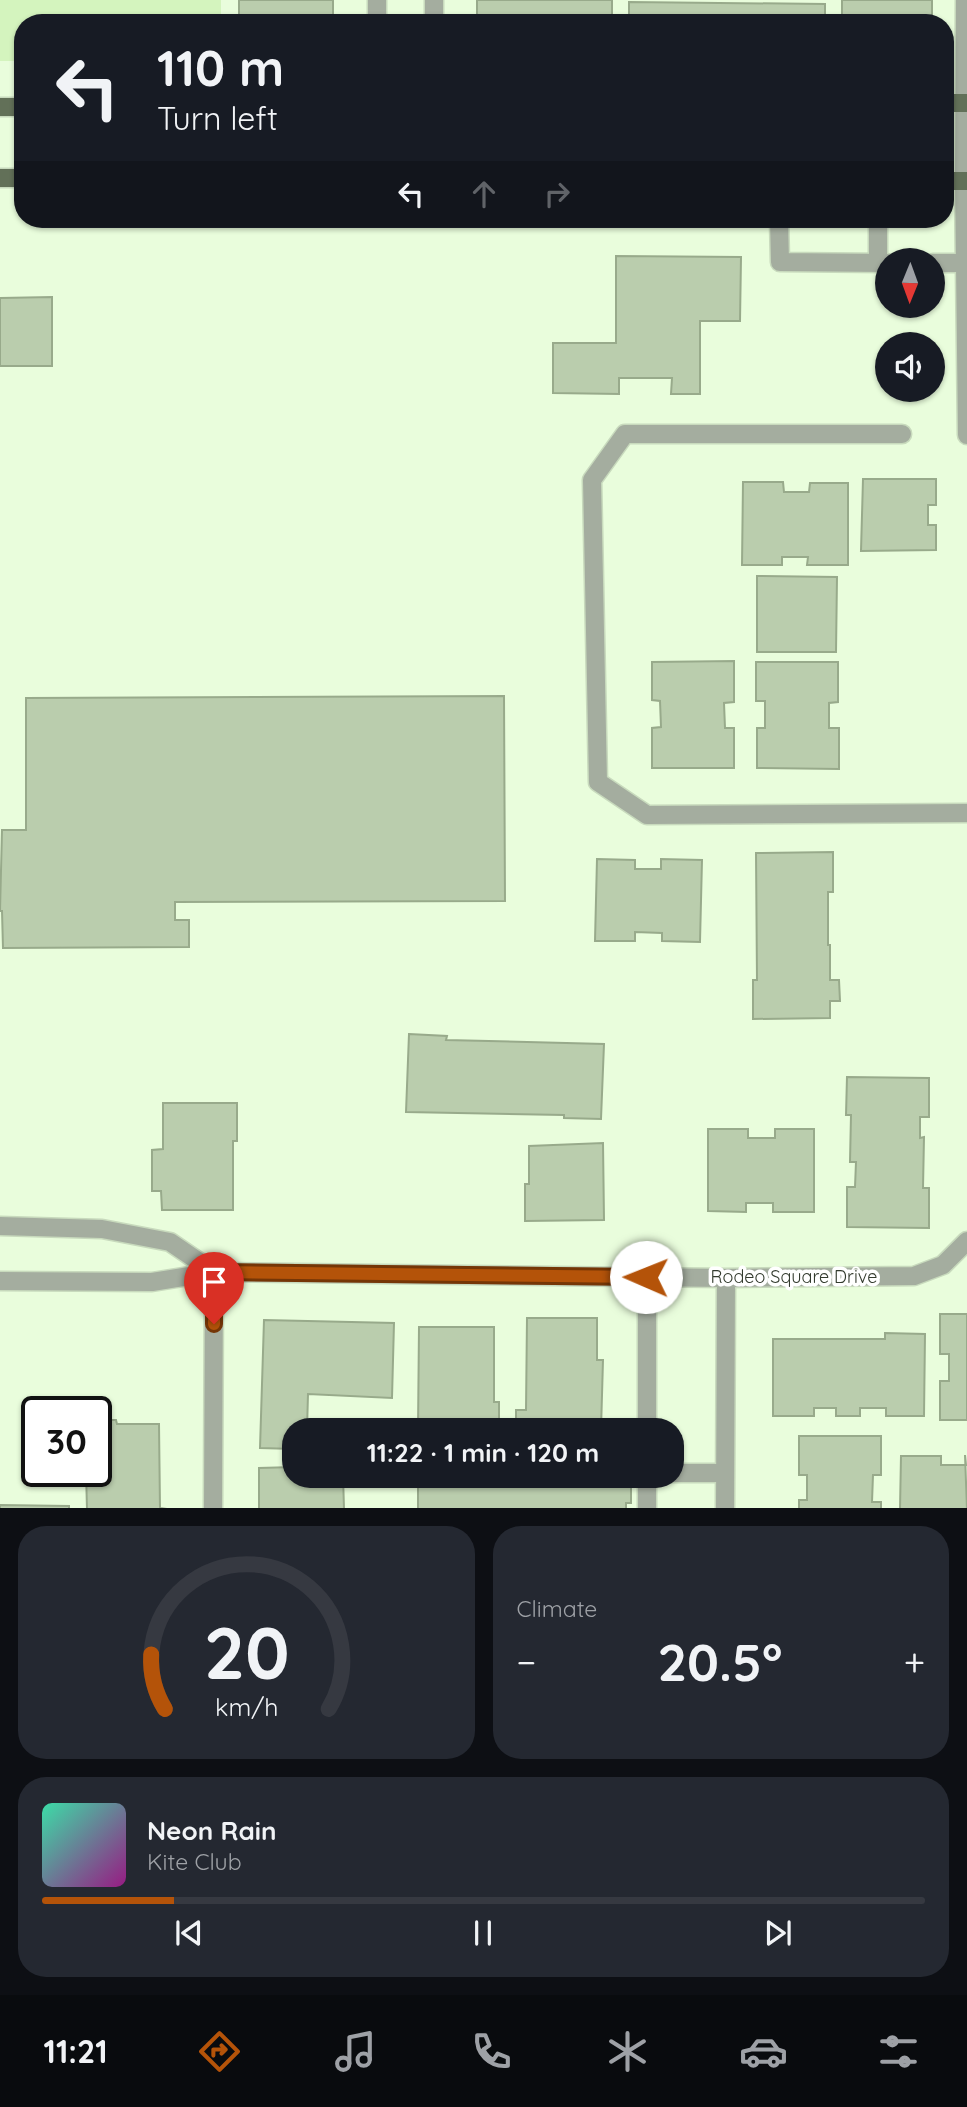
<!DOCTYPE html>
<meta charset="utf-8">
<style>
body{margin:0;font-family:Quicksand,sans-serif;background:#242831;color:#f1f3f6;height:100vh;display:flex;flex-direction:column;font-size:26px;white-space:nowrap}
*{box-sizing:border-box;margin:0}
p{font-size:23px;color:#9ea1a6}
.icon{flex:none;width:38px;height:38px;fill:none;stroke:currentColor;stroke-width:2;stroke-linecap:round;stroke-linejoin:round}
.map{position:relative;height:1508px;overflow:hidden}
.sheet{display:flex;flex-direction:column;gap:18px;padding:18px;background:#0d0f14;flex:1}
.sheet>*{flex:none}
.guide{position:absolute;left:14px;top:14px;width:940px;height:214px;border-radius:28px;box-shadow:0 2px 5px #0004;background:#171b24;color:#f1f3f6;overflow:hidden}
.needle{width:46px;rotate:181deg}
.buttons{position:absolute;left:875px;top:248px;display:grid;gap:14px}
.buttons a{display:grid;place-items:center;width:70px;height:70px;border-radius:50%;background:#171b24;box-shadow:0 2px 5px #0004;font-size:35px}
.speed{position:absolute;left:21px;top:1396px;display:flex;gap:14px;font-size:35px;font-weight:700;text-align:center}
.speed>*{display:grid;place-content:center;width:91px;height:91px;border-radius:50%;background:#171b24;box-shadow:0 2px 5px #0004;line-height:1}
.speed .limit{border:4px solid #111;border-radius:10px;background:#fff;color:#111}
.pin{position:absolute;display:grid;place-items:center;width:60px;height:60px;color:#fff;margin:-72px -30px;border-radius:50% 50% 50% 0;rotate:-45deg;box-shadow:0 0 7px #0007}
.pin .icon{rotate:45deg}
.me{position:absolute;width:77px;margin:-38px;rotate:271deg;stroke-linejoin:round;filter:drop-shadow(0 0 5px #0008)}
.turn{display:flex;align-items:center;gap:24px;height:147px;padding:0 28px;font-size:32px}
.turn .icon{width:91px;height:91px;stroke-width:2.5}
.turn b{display:block;font-size:49px;line-height:60px}
.lanes{display:flex;align-items:center;height:66px;padding:0 28px;background:#0003;justify-content:center;gap:35px;direction:ltr}
.lanes .off{opacity:.35}
.big{font-size:52px;font-weight:700;line-height:1.1}
.sheet .widget{flex:1;display:flex;flex-direction:column;justify-content:center;gap:10px;min-width:0;padding:0 24px;border-radius:28px;background:#242831}
.sheet .dial{align-items:center;gap:0}
.dial svg{height:182px;overflow:visible;fill:none;stroke:#363941;stroke-width:7;stroke-linecap:round;text-anchor:middle}
.dial text{fill:#f1f3f6;stroke:none}
.song{display:flex;align-items:center;gap:21px}
.cover{width:84px;height:84px;border-radius:10px;background:linear-gradient(135deg,hsl(160 70% 55%),hsl(310 70% 35%))}
.played{height:7px;border-radius:4px;background:linear-gradient(90deg,#b45309 15%,#363941 15%)}
.keys{display:flex;justify-content:space-around;direction:ltr}
.heat{display:flex;justify-content:space-between;align-items:center;font-size:38px;direction:ltr}
.sheet .tiles{flex:1;display:grid;gap:18px;grid-template-columns:1fr 1fr}
.widget:last-child{grid-column:span 2}
.trip{position:absolute;left:282px;top:1418px;width:402px;height:70px;border-radius:28px;background:#171b24;box-shadow:0 2px 5px #0004;font-weight:700;line-height:70px;text-align:center}
.dock{display:flex;height:112px;justify-content:space-around;align-items:center;background:#090b0e;color:#9ea1a6}
.dock .icon{width:49px;height:49px}
.dock .on{color:#b45309}
.dock b{font-size:32px;color:#f1f3f6}
.map>svg:first-child{display:block}
</style>
<div class="map">
<svg width="967" height="1509" viewBox="0 0 967 1509">
<rect width="100%" height="100%" fill="#e9fddc"/>
<path fill="#d4f4be" d="M0 0H221V23H23V61H0Z"/>
<path fill="#bacdad" stroke="#98aa8b" stroke-width="2" d="M239 0H333V23H239Z
M477 0H612V23H477Z
M842 0H932V23H842Z
M629 2 825 4V23H629Z
M616 256 741 257 740 321H700V394H671L672 378H619V394L553 393V343H616Z
M52 297V366H0V298Z
M863 479H936V505H928V525H936V550L861 551Z
M743 482H783L784 492H809L810 483H848V565H807L808 557H782V565H742Z
M757 576 837 577 836 652H757Z
M734 661V702L724 703 725 728H734V768H652V728L661 727 660 701 652 700V662Z
M756 662H838V702L829 703V728H839V769L757 768V728H765V701H756Z
M504 696 505 901 175 902V920H189V947L3 948 2 911H0L2 830H26V698Z
M833 852V892H828V945H830V980H839L840 1001H830V1018L753 1019V980H757L756 853Z
M597 859 635 860V869H661V859L702 860 700 942 662 941V933L635 932V941H595Z
M409 1034 447 1036 446 1040 604 1044 601 1119 564 1118V1115L406 1112Z
M847 1077 929 1078V1117H920V1138L924 1137 923 1188H929V1228L847 1227V1187H855L856 1162H850L851 1115H846Z
M163 1103H237V1141H233V1210H162L161 1191H152V1150L163 1149Z
M708 1129H748V1138H775V1129H814V1212H773V1203H746V1212L708 1211Z
M603 1143 604 1220 525 1221V1184H529V1146Z
M940 1314H967V1420H940V1381H949V1354H940Z
M527 1318H597V1360H603L601 1430H516V1410H526Z
M264 1320 394 1323 392 1398 308 1394 307 1430H294V1449L260 1448Z
M419 1327H494V1402H499V1430H418Z
M885 1333 925 1334 924 1416H886V1408H860V1416H836V1408H814V1416H773V1339H885Z
M96 1420H116L117 1424H159L160 1508 167 1509H87L86 1472H96Z
M799 1436H881V1475H873L872 1502H881V1509H799V1500H807V1475H799Z
M965 1455 967 1509H900L901 1456H941V1465H966Z
M294 1467V1475H343L344 1509H259V1468Z
M418 1475H631V1503H626V1509H418Z
M0 1505 69 1506V1509H0Z"/>
<g fill="none" stroke-linecap="round" stroke-linejoin="round">
<defs>
<path id="minor" d="M377 0V23
M965 0 964 181 967 435
M434 23V0
M779 219 780 262 887 263
M878 263V219
M933 263H965
M902 434H625L592 480 598 782 647 815 967 813
M0 1226 102 1229 170 1242 214 1272
M0 1281 152 1282 214 1272 726 1278 914 1276 943 1265 967 1241
M647 1313V1430
M672 1473H725
M213 1509 214 1272
M647 1509V1475
M725 1509 726 1278"/>
<path id="major" d="M945 103H967
M0 107H23
M0 178H23
M945 181H967"/>
</defs>
<use href="#minor" stroke="#c8dabd" stroke-width="21"/>
<use href="#major" stroke="#c8dabd" stroke-width="21"/>
<use href="#minor" stroke="#a4ad9f" stroke-width="18"/>
<use href="#major" stroke="#627058" stroke-width="18"/>
</g>
<g fill="none" stroke-linecap="round" stroke-linejoin="round">
<defs>
<path id="route" d="M214 1324V1272L646 1277"/>
</defs>
<use href="#route" stroke="#753606" stroke-width="18"/>
<use href="#route" stroke="#b45309" stroke-width="12"/>
</g>
<g text-anchor="middle" stroke-width="7" stroke-linejoin="round" paint-order="stroke">
<g font-size="18" fill="#333b2e" stroke="#fff">
<text x="794" y="1283">Rodeo Square Drive</text>
</g>
</g>
</svg>
<div class="buttons">
<a><svg class="needle" viewBox="-14 -14 28 28"><path d="M0-13l5 13h-10z" fill="#e53935"/><path d="M0 13l5-13h-10z" fill="#9ea1a6"/></svg></a>
<a><svg class="icon" aria-label="sound" viewBox="0 0 24 24"><path d="M4 9h4l5-4v14l-5-4H4zM17 9q2 3 0 6"/></svg></a>
</div>
<div class="speed"><div class="limit">30</div></div>
<div class="pin" style="left:214px;top:1324px;background:#d93025"><svg class="icon" aria-label="arrive" viewBox="0 0 24 24"><path d="M6 21V4h12l-3 4 3 4H6"/></svg></div>
<svg class="me" style="left:646px;top:1277px" viewBox="-20 -20 40 40"><circle r="19" fill="#fff"/><path d="M0-13L10 11 0 6-10 11z" fill="#b45309"/></svg>
<div class="trip">11:22 · 1 min · 120 m</div>
<div class="guide">
<div class="turn"><svg class="icon" aria-label="left" viewBox="0 0 24 24"><path d="M17 20v-9H6M10 6l-5 5 5 5"/></svg><div><b>110 m</b>Turn left</div></div>
<div class="lanes"><svg class="icon" aria-label="left" viewBox="0 0 24 24"><path d="M17 20v-9H6M10 6l-5 5 5 5"/></svg><svg class="icon off" aria-label="ahead" viewBox="0 0 24 24"><path d="M12 20V5M6 11l6-6 6 6"/></svg><svg class="icon off" aria-label="right" viewBox="0 0 24 24"><path d="M7 20v-9h11M14 6l5 5-5 5"/></svg></div>
</div>
</div>
<section class="sheet">
<div class="tiles">
<div class="widget dial"><svg viewBox="0 0 100 80">
<path d="M14 69A42 42 0 1 1 86 69"/>
<path d="M14 69A42 42 0 0 1 8 45" stroke="#b45309"/>
<text x="50" y="56" font-size="32" font-weight="700">20</text>
<text x="50" y="72" font-size="11">km/h</text>
</svg></div>
<div class="widget"><p>Climate</p>
<div class="heat"><a>−</a><b class="big">20.5°</b><a>+</a></div>
</div>
<div class="widget">
<div class="song"><i class="cover"></i><div><b>Neon Rain</b><p>Kite Club</p></div></div>
<div class="played"></div>
<div class="keys"><svg class="icon" aria-label="previous" viewBox="0 0 24 24"><path d="M18 5L8 12l10 7zM5 5v14"/></svg><svg class="icon" aria-label="pause" viewBox="0 0 24 24"><path d="M8 5v14M16 5v14"/></svg><svg class="icon" aria-label="next" viewBox="0 0 24 24"><path d="M6 5l10 7-10 7zM19 5v14"/></svg></div>
</div>
</div>
</section>
<nav class="dock">
<b>11:21</b>
<svg class="icon on" aria-label="directions" viewBox="0 0 24 24"><path d="M12 3l9 9-9 9-9-9zM9 14v-3h6M13 9l2 2-2 2"/></svg>
<svg class="icon" aria-label="music" viewBox="0 0 24 24"><path d="M9 18V5l10-2v13"/><circle cx="6" cy="18" r="3"/><circle cx="16" cy="16" r="3"/></svg>
<svg class="icon" aria-label="phone" viewBox="0 0 24 24"><path d="M5 4h4l2 5-3 2q2 4 5 5l2-3 5 2v4C11 20 4 13 5 4z"/></svg>
<svg class="icon" aria-label="climate" viewBox="0 0 24 24"><path d="M12 3v18M4 7l16 10M4 17L20 7"/></svg>
<svg class="icon" aria-label="car" viewBox="0 0 24 24"><path d="M5 17H2v-5l4-1 3-4h7l3 4 3 1v5h-3M9 17h6M6 11h13"/><circle cx="7" cy="17" r="2"/><circle cx="17" cy="17" r="2"/></svg>
<svg class="icon" aria-label="filters" viewBox="0 0 24 24"><path d="M4 7h16M4 17h16"/><circle cx="9" cy="7" r="2"/><circle cx="15" cy="17" r="2"/></svg>
</nav>
